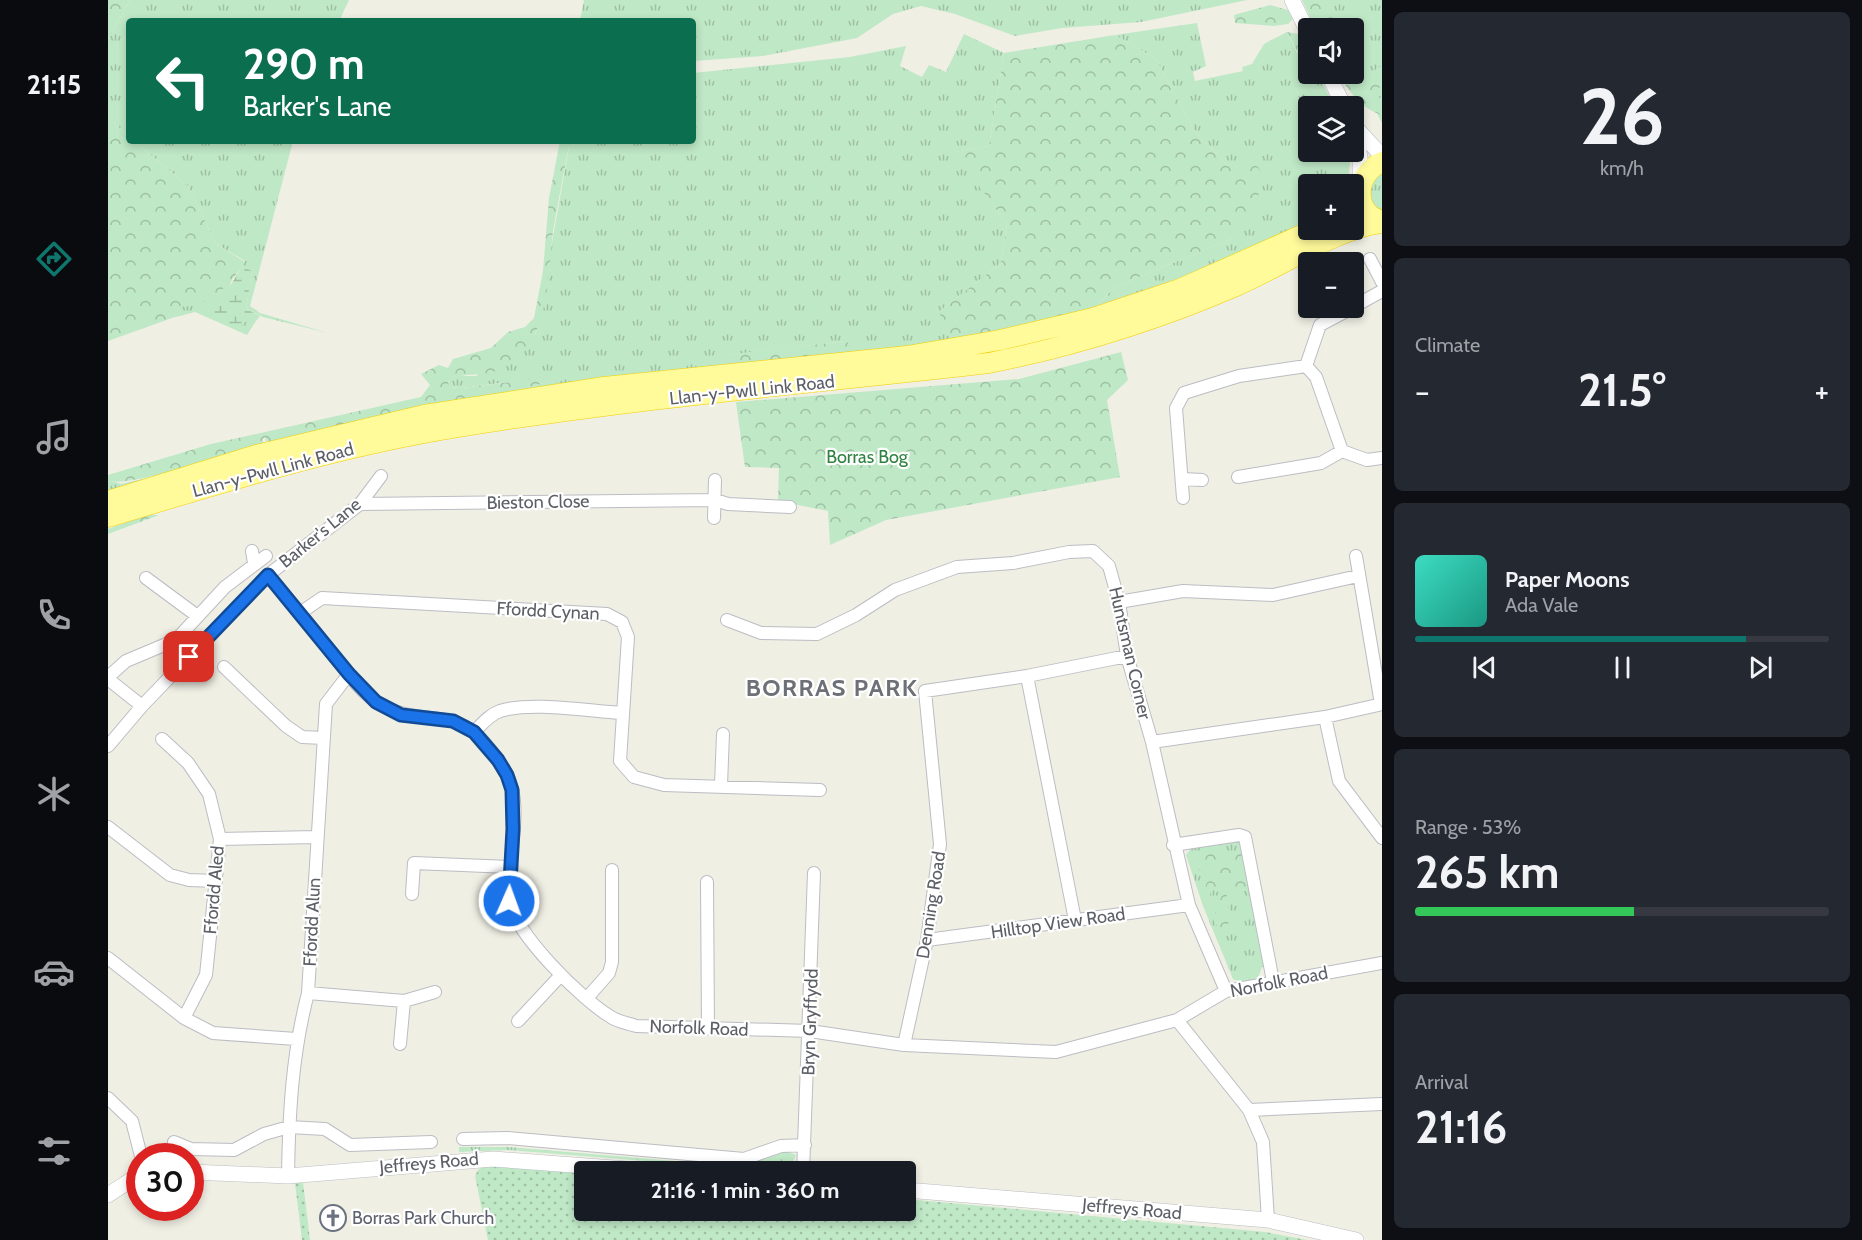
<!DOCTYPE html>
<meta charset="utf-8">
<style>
body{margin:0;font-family:Cabin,sans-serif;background:#242831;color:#f1f3f6;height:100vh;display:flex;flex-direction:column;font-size:22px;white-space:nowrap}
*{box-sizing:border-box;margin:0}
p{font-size:20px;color:#9ea1a6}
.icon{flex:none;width:33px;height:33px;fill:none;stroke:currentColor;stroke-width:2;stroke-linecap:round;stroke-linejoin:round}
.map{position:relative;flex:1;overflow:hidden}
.details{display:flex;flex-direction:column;gap:12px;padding:12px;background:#0d0f14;width:480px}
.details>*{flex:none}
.banner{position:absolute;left:18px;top:18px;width:570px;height:126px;border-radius:6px;box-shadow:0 3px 9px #0003;background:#0b6e4f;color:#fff;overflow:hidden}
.tools{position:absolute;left:1190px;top:18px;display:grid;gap:12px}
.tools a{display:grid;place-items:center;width:66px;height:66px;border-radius:6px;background:#171b24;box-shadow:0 3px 9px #0003;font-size:30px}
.speed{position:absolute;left:18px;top:1143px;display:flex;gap:12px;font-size:30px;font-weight:700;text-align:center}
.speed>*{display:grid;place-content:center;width:78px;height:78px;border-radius:50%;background:#171b24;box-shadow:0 3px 9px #0003;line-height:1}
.speed .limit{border:9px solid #d22;background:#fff;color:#111}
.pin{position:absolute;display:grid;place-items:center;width:51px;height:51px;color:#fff;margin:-26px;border-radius:12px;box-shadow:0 3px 9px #0006}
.me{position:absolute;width:66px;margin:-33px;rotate:2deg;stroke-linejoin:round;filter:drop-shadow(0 0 4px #0008)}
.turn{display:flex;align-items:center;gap:21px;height:126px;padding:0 18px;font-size:27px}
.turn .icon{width:78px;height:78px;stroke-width:2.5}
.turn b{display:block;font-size:42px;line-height:51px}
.big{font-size:45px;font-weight:800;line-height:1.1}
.details .tile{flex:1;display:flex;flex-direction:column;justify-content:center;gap:9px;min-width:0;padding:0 21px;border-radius:9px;background:#242831}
.details .dial{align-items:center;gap:0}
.dial b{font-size:78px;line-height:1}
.song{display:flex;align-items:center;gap:18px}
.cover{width:72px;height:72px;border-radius:9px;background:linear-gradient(135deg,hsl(170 70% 55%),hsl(170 70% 35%))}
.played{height:6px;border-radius:3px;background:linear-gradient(90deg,#0f766e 80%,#363941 80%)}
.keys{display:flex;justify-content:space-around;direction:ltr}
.heat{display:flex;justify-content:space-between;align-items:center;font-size:33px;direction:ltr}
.charge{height:9px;border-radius:4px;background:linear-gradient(90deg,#34c759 53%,#363941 0)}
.trip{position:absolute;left:466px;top:1161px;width:342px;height:60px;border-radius:6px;background:#171b24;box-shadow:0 3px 9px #0003;font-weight:800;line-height:60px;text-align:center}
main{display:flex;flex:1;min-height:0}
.dock{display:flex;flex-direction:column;width:108px;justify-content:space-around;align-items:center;background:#090b0e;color:#9ea1a6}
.dock .icon{width:42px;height:42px}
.dock .current{color:#0f766e}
.dock b{font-size:27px;color:#f1f3f6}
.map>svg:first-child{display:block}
</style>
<main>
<nav class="dock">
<b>21:15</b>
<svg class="icon current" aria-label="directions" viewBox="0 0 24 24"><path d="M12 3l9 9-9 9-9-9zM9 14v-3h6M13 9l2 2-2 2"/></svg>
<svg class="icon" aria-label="music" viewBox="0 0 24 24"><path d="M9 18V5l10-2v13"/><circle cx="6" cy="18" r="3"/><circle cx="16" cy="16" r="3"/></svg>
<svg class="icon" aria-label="phone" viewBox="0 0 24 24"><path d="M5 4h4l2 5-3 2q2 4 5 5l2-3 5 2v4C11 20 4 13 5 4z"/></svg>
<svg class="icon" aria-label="climate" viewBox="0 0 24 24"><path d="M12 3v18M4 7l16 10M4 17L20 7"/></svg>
<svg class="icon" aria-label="car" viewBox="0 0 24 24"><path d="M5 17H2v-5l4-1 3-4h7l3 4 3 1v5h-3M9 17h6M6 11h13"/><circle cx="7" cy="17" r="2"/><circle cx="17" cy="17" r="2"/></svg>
<svg class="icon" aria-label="filters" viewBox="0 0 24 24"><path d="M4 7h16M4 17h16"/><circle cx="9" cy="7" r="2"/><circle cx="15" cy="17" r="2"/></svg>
</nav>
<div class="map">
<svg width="1274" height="1240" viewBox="0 0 1274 1240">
<defs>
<pattern id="grass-tufts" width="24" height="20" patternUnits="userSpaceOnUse" patternTransform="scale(1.5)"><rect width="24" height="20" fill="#bfe8c6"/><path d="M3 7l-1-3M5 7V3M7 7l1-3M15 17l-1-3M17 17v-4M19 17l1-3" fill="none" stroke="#9ebfa4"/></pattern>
<pattern id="forest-crowns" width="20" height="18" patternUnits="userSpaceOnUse" patternTransform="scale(1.5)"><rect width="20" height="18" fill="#bfe8c6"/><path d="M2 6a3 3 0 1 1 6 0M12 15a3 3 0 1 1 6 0" fill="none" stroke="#9ebfa4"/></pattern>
<pattern id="wetland-marsh" width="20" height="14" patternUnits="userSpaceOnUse" patternTransform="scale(1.5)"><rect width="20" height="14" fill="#bfe8c6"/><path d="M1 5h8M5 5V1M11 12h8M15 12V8" fill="none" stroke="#9ebfa4"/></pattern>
<pattern id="park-dots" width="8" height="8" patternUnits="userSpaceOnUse" patternTransform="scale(1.5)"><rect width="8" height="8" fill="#bfe8c6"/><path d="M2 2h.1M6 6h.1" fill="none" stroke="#9ebfa4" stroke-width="1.8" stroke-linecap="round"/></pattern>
</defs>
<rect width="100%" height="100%" fill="#efefe4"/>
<path fill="url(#grass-tufts)" d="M22 0H241L231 21H21V136L0 118V39Z
M476 0H1139L1033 22 954 28 907 36 847 14 813 6 785 14 749 38 655 56 585 61V21H472Z
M1210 0H1274V123L1245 67V28H1225Z
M1089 23 1098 66 1085 72 1087 81 1135 71 1134 67 1144 64 1156 44 1179 32 1189 53 1198 51 1200 74H1209L1227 106H1200V152H1243L1240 184H1200V223L1142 252 984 310 1007 287 1125 238 1139 159 1121 167 1086 130 1048 59 1007 35Z
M856 34 896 53 881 146 847 152 899 224 893 263 832 311 851 343 749 358 738 341 619 355 613 362 611 373 354 401 446 381 400 382 353 388 341 387 340 379 348 376H368L428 333 462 141H585V73L742 57 798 46 792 66 814 77 821 65 838 72Z
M26 141H185L142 306 152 313 220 333 155 317 138 309 144 271 134 266 137 261 108 244 80 186Z
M1274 172V213L1262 202C1261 187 1262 181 1274 172Z
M124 279 119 295 111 301 139 321H148L139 335 87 312 64 318 72 306C92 307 112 293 124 279Z
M43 477 0 492V480L13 484Z
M1127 840 1133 845 1157 967H1154L1150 978 1132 982 1125 979 1095 906 1078 855 1084 847Z
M351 1147H399L615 1165 678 1151 688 1155 681 1171 650 1166H600L400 1150 351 1152Z"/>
<path fill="url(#forest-crowns)" d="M0 0H22L0 39Z
M1194 0H1219L1232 28H1207Z
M1162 5 1180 10 1185 19 1180 24 1166 26 1127 23 1126 15Z
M1179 32 1190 34 1198 51 1190 53Z
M1007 35 1048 59 1086 130 1120 166 1139 158 1151 168 1154 183 1149 200 1125 238 1007 287 984 310 851 343 834 329 832 311 893 263 899 224 846 152 881 146 896 53Z
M1245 58 1254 79 1274 65V86L1266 91 1274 101V115C1252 108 1243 93 1230 74H1245Z
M0 118 21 136V141H26L80 186 108 244 137 262C122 285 102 306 72 307L64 318 0 341Z
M452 141H462C456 171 450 202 445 232 439 277 443 345 393 369 376 377 356 372 340 380L341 387 353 388 443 377 446 381 172 442 158 441 157 437 154 440 157 445C133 451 15 490 0 480V475L103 444 313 397 322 385 313 374 331 365 340 368 345 359 383 348 400 332 417 327 426 318 435 271 441 198Z
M738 341 747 349 749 358 611 373 613 362 618 355Z
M1013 352 1020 380 999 400 1012 477 778 520 722 545 720 511 670 501 671 468 637 467 628 402 911 379Z
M39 515H51L0 534V529Z
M1105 844 1112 845 1127 856 1130 853 1135 855 1140 883 1133 893 1125 894 1116 885 1111 892 1103 890 1101 899 1094 894 1104 871 1095 874 1086 864 1097 846Z
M1115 892H1119L1118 903 1126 920 1113 928 1107 924 1105 919Z"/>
<path fill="url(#wetland-marsh)" d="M134 266 144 271 138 309 152 316 148 321H139L130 328 107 317 106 307C118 294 125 281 134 266Z"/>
<path fill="url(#park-dots)" d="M375 1166 477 1173V1210H798V1199L1157 1232 1199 1240H380L367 1176 370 1170Z
M195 1182 202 1240H194L187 1183Z"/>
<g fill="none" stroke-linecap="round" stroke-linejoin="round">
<defs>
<path id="minor" d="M1262 259 1274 282
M1245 307 1274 291
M1198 366 1212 325 1244 308
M1130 477 1213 463 1234 451
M1075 479 1094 480
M1075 498 1068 408 1076 393 1131 376 1198 366 1208 377 1234 451 1259 460 1274 458
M252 504 607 500 620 504 682 507
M606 518 607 480
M144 551 146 563
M1248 556 1273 704
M160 575C181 600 203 626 223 652 237 669 251 691 269 702 294 719 315 715 343 721 367 726 386 752 398 773 417 805 398 862 401 899 404 931 475 1001 503 1017 510 1022 520 1023 528 1026L702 1031 796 1045 948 1052 1069 1020 1118 991 1274 963
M38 578 88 615
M1011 602 1075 591 1165 595 1250 576
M192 613 214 598 499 614 514 622 520 637 512 761 526 777 556 785 712 790
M619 620 653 633 709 634 748 615 787 590 849 567 905 563 961 552 985 551 1001 566 1011 602 1019 656 1044 742 1081 905 1118 991
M116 667 178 726 194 737 216 738
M919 676 967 920
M0 677 18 661 68 640 117 587 158 556
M0 679 34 706
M1217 717 1231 781 1274 838
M366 732C374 724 381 715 392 711 423 701 480 711 513 713
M54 739 80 763 101 794 112 839 98 975 76 1018
M1044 742 1217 717 1274 704
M0 746 34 706 160 575 252 504 273 476
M613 785 615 734
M0 827 62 875 81 880 108 881
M112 839 209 837
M1065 845 1131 835 1137 837 1165 981
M599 882 600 1029
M304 894 306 863 402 867
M819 940 1081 905
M0 958 76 1018 105 1033 188 1039
M200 993 296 1001 327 992
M479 998 501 973 504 962V870
M1069 1020 1141 1110 1155 1142 1160 1220
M410 1021 453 975
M292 1044 296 1001
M796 1045 819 940 832 844 817 691 919 676 1019 656
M0 1098 24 1121 33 1156
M1141 1110 1274 1104
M355 1139 399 1138 636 1159 673 1146 697 1145
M66 1142 83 1149 126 1150 156 1134 181 1127 217 1129 242 1145 323 1142
M695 1172 706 873
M180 1176C181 1113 184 1055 200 993L218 704 241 674"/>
<path id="tertiary" d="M1184 0 1200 32
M1220 74 1236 106
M1245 125 1252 157V185
M1249 129 1274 156
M82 1172 180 1176 385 1159 559 1172
M798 1190 1160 1220 1248 1240
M0 1195 32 1174"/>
<path id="trunk" d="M1274 162C1247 173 1244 212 1274 221
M0 501 148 455 316 415 496 387 799 356 892 340 985 318 1072 289 1205 230
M0 517C110 484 219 450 333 430 514 399 698 384 881 363 966 346 1049 320 1128 286 1173 267 1227 229 1274 223"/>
</defs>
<use href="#minor" stroke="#bcbdc3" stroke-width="14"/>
<use href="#tertiary" stroke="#bcbdc3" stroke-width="16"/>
<use href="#trunk" stroke="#f3ce00" stroke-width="21"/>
<use href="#minor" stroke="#fff" stroke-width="12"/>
<use href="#tertiary" stroke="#fff" stroke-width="15"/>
<use href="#trunk" stroke="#fffa9a" stroke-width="20"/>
</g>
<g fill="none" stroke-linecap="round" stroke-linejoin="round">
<defs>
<path id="route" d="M81 657 160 575 241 674 268 702 293 715 345 721 366 732 390 760 399 775 404 790 405 829 401 901"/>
</defs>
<use href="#route" stroke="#114b97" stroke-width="15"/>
<use href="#route" stroke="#1a73e8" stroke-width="10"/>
</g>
<defs>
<symbol id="church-ring" viewBox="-11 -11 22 22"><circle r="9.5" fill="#fff" stroke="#6b7280" stroke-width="1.5"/><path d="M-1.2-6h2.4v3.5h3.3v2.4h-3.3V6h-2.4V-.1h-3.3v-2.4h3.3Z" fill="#6b7280"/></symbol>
</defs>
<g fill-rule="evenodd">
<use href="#church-ring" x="210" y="1203" width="30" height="30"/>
</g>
<g text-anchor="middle" stroke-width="4.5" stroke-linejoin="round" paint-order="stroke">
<g font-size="18" fill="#5c5f65" stroke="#fff">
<text transform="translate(644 390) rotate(-6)" y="6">Llan-y-Pwll Link Road</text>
<text transform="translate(165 470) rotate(-15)" y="6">Llan-y-Pwll Link Road</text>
<text transform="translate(430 502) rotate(-1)" y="6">Bieston Close</text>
<text transform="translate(212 533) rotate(-39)" y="6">Barker's Lane</text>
<text transform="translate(440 611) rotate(3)" y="6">Ffordd Cynan</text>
<text transform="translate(1022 653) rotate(77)" y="6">Huntsman Corner</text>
<text transform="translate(106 890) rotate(-85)" y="6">Ffordd Aled</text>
<text transform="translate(823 905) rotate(-81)" y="6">Denning Road</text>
<text transform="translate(204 922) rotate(-87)" y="6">Ffordd Alun</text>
<text transform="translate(950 923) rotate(-8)" y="6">Hilltop View Road</text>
<text transform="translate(1171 982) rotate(-11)" y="6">Norfolk Road</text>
<text transform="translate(702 1022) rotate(-88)" y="6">Bryn Gryffydd</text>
<text transform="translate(591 1028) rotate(2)" y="6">Norfolk Road</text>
<text transform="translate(321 1163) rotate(-5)" y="6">Jeffreys Road</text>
<text transform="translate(1024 1209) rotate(5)" y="6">Jeffreys Road</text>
</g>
<g font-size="18" fill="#2f8240" stroke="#fff">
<text x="759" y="463">Borras Bog</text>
</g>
<g font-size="18" fill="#5b616d" stroke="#fff" text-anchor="start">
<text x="244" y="1224">Borras Park Church</text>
</g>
<g font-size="24" font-weight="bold" letter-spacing="1.5" fill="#6d7077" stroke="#fff">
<text x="724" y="696">BORRAS PARK</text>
</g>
</g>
</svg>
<div class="tools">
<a><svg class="icon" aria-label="sound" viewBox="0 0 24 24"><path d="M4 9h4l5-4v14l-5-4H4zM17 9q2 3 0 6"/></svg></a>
<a><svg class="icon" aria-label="layers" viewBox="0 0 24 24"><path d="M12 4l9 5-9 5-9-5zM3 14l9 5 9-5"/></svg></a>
<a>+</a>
<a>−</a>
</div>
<div class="speed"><div class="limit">30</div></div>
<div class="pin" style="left:81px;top:657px;background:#d93025"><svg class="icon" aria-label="arrive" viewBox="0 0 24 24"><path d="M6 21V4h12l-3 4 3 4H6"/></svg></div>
<svg class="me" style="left:401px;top:901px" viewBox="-20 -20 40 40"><circle r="17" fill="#1a73e8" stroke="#fff" stroke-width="3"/><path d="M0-11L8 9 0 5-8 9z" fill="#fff"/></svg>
<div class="trip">21:16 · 1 min · 360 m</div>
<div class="banner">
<div class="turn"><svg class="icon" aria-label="left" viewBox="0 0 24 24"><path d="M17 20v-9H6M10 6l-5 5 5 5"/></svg><div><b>290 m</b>Barker's Lane</div></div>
</div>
</div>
<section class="details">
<div class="tile dial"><b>26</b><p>km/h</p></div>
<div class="tile"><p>Climate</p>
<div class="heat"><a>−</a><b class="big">21.5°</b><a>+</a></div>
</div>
<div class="tile">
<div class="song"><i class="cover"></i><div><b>Paper Moons</b><p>Ada Vale</p></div></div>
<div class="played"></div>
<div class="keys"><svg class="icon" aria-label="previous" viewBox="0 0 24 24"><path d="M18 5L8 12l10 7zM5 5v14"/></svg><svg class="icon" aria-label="pause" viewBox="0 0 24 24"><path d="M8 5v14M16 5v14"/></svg><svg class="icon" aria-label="next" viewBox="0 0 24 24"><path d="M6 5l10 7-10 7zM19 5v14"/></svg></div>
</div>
<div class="tile"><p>Range · 53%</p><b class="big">265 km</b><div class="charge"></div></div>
<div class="tile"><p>Arrival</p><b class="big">21:16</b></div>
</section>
</main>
